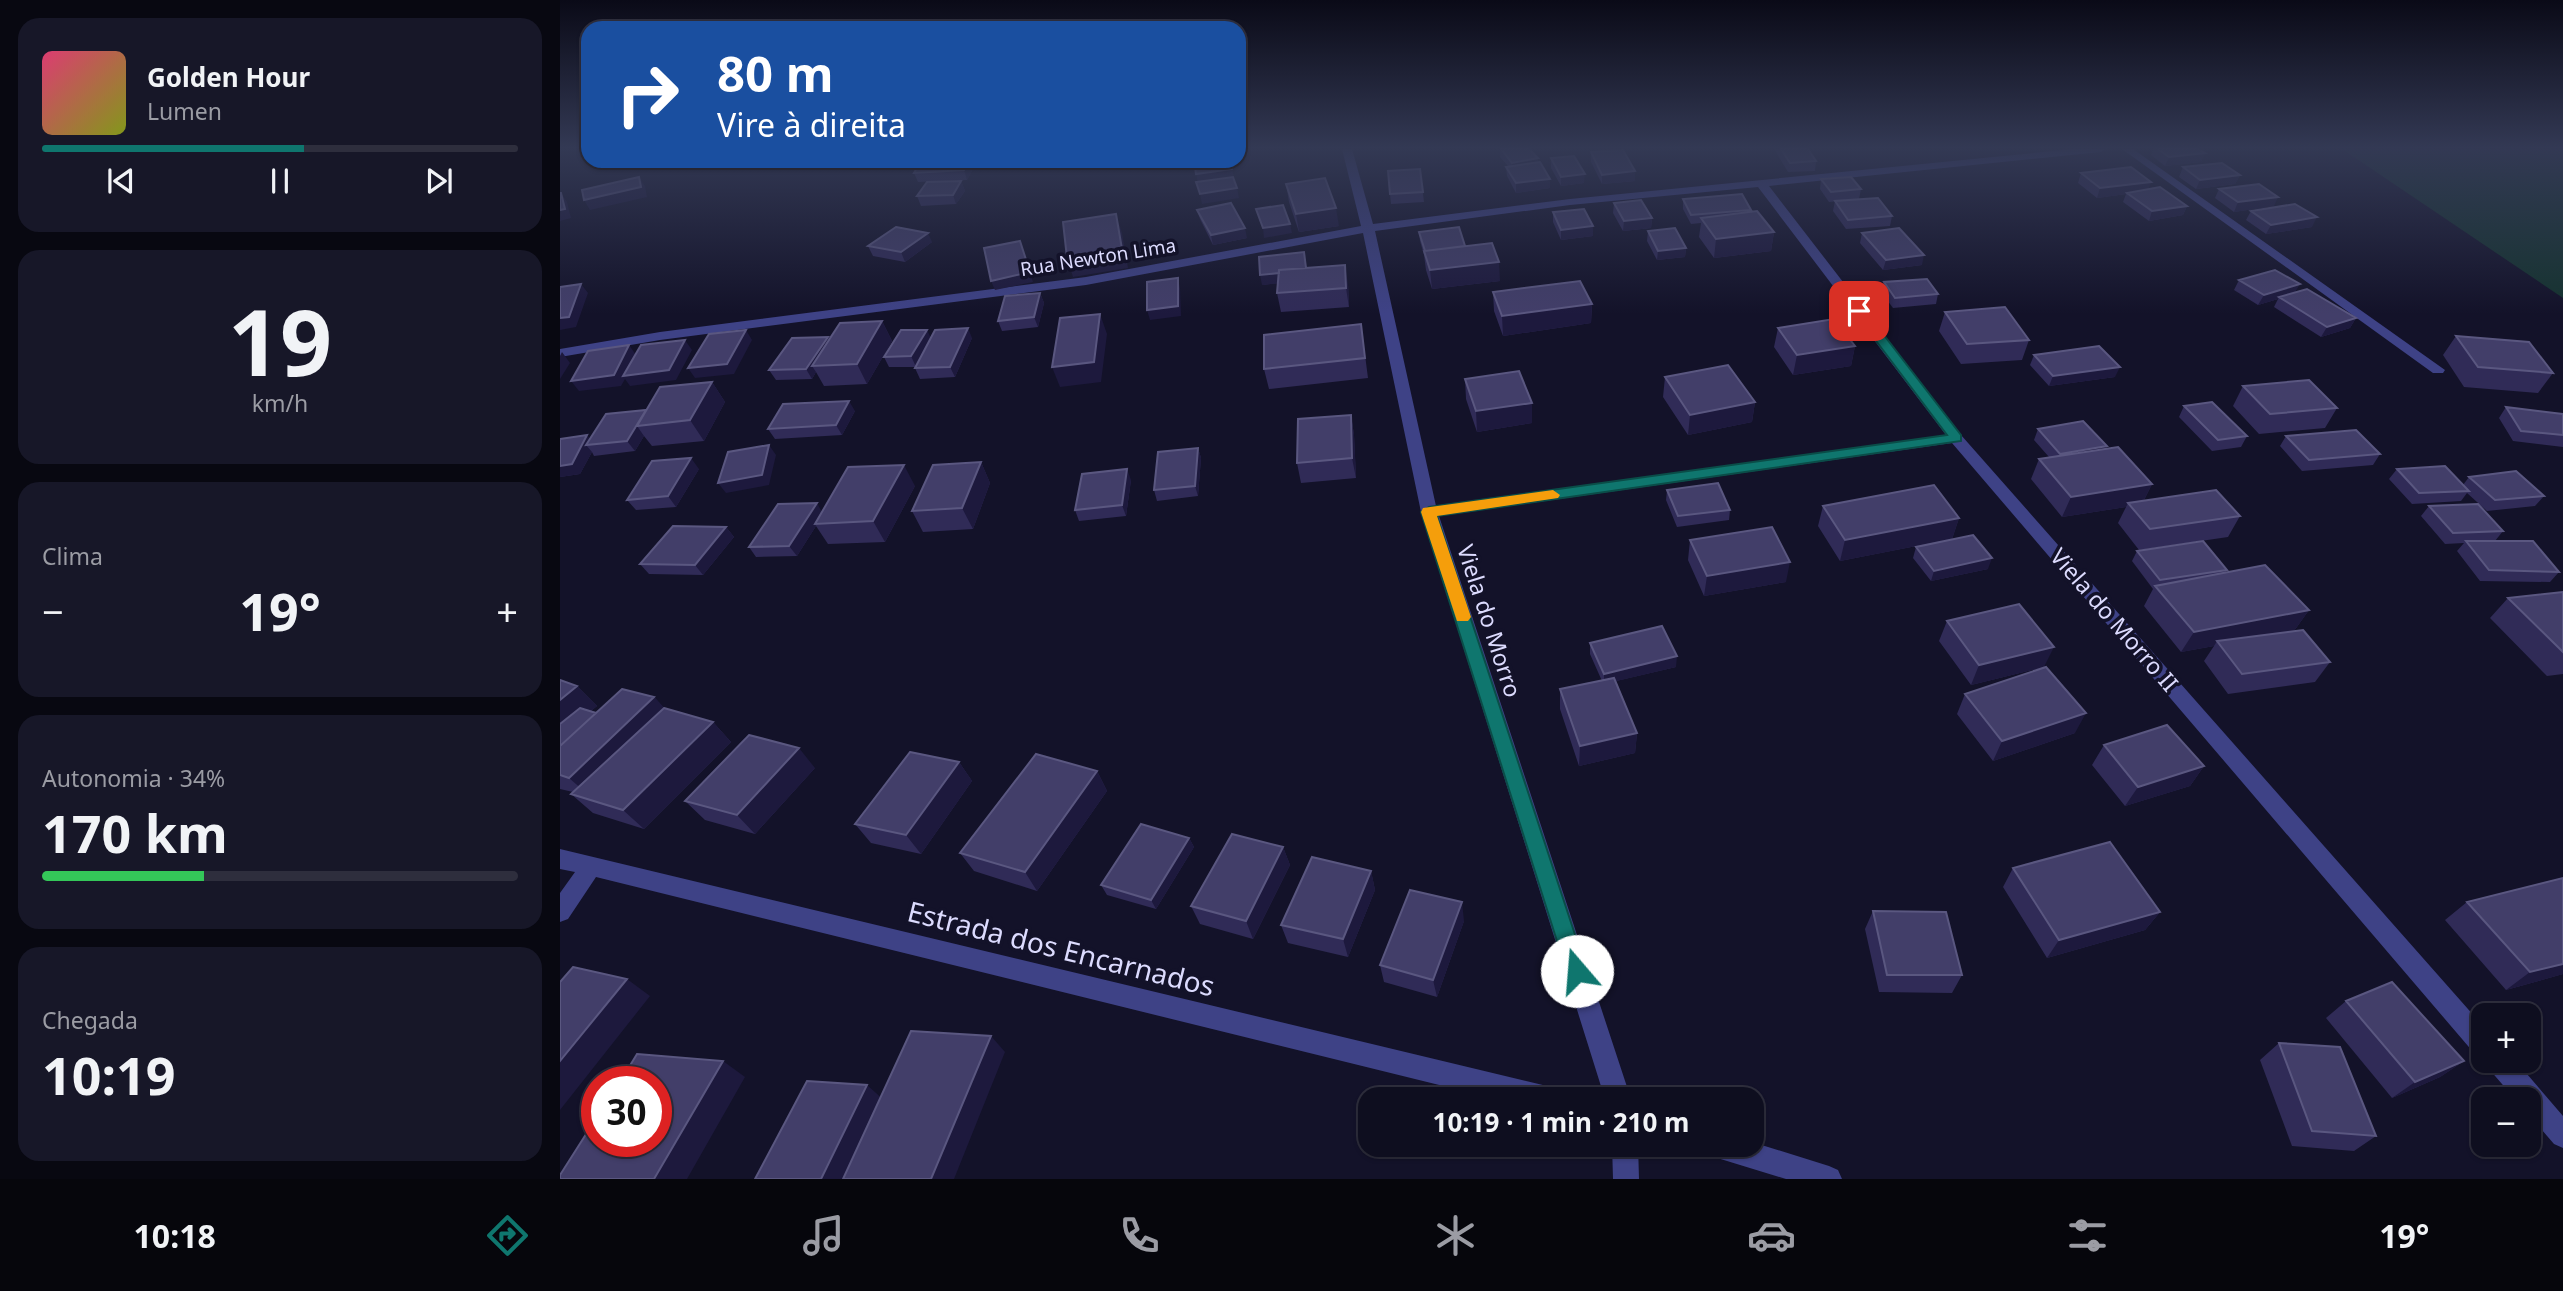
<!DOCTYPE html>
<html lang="pt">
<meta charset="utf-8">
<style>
body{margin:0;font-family:"Noto Sans",sans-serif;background:#171728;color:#f1f3f6;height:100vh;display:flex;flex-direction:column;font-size:26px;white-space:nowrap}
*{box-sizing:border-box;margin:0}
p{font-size:23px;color:#9b9ca4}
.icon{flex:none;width:38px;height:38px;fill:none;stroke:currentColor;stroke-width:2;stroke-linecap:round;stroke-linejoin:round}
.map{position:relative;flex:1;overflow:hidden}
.sheet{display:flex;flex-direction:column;gap:18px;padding:18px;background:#080811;width:560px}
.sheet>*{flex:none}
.guide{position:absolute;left:21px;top:21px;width:665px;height:147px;border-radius:21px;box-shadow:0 2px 5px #0004,0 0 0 2px #2e2e3d;background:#1a4fa0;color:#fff;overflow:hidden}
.fabs{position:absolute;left:1911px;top:1003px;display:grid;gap:14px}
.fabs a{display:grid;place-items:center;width:70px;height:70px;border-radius:14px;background:#0e0e1f;box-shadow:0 2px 5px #0004,0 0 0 2px #2e2e3d;font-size:35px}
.speed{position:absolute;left:21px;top:1066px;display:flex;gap:14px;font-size:35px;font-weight:700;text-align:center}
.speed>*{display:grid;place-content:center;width:91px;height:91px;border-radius:50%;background:#0e0e1f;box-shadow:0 2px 5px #0004,0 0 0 2px #2e2e3d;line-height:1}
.speed .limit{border:10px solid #d22;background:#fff;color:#111}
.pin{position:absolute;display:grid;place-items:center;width:60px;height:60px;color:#fff;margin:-30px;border-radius:14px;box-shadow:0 4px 10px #0006}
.me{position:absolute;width:77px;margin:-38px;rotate:342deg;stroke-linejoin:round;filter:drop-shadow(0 0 5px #0008)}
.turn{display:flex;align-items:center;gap:24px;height:147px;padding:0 21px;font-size:32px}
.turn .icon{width:91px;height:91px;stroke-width:2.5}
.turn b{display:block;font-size:49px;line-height:60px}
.big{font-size:52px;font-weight:700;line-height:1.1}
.sheet .widget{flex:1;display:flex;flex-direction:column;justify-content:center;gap:10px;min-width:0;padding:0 24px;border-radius:21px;background:#171728}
.sheet .dial{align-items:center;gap:0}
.dial b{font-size:91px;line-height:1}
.song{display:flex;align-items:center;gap:21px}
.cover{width:84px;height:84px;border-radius:10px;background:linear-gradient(135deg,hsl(340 70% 55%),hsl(70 70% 35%))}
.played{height:7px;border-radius:4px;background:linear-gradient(90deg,#0f766e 55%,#2e2e3d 55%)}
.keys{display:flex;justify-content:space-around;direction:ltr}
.heat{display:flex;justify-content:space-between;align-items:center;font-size:38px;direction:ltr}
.charge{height:10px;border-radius:5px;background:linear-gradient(90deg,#34c759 34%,#2e2e3d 0)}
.trip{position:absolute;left:798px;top:1087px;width:406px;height:70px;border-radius:21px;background:#0e0e1f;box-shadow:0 2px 5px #0004,0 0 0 2px #2e2e3d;font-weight:700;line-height:70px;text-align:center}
.tab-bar{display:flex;height:112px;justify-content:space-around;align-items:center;background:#06060c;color:#9b9ca4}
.tab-bar .icon{width:49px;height:49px}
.tab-bar .active{color:#0f766e}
.tab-bar b{font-size:32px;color:#f1f3f6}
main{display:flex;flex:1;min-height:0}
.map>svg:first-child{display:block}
</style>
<main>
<section class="sheet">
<div class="widget">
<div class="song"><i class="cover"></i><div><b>Golden Hour</b><p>Lumen</p></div></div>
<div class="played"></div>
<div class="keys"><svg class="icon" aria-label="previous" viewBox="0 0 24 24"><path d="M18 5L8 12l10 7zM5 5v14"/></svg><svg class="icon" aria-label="pause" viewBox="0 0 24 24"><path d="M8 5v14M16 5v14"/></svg><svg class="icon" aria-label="next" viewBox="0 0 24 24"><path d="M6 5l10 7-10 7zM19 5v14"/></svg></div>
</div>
<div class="widget dial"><b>19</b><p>km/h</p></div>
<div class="widget"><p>Clima</p>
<div class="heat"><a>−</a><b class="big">19°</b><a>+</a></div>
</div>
<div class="widget"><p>Autonomia · 34%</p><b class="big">170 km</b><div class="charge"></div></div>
<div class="widget"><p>Chegada</p><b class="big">10:19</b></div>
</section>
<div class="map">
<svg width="2003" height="1179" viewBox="0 0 2003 1179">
<rect width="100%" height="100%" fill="#131229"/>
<path fill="#15332f" d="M1782 149H2003V298Z"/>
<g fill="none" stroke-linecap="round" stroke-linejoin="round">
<path fill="#3e4286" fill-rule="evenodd" d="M782 149H792L813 224 1010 199 1513 149H1546L1541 152 1209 186 1401 435 1923 1026V1056L1914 1053 1392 443 879 516 1071 1099H1045L861 512 803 233 526 285 100 340 0 357V349L100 332 526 277 801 226ZM1198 187 1386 435 876 506 815 231 1010 205Z
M1562 149H1573L1885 370 1883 373H1873Z
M0 849 987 1086 996 1090 1000 1099H936L36 877 8 919 0 922V893L15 872 0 869Z
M1926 1060H1955L2003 1116V1148L1994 1144 1969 1115V1099H1955L1929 1069Z
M1192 1142 1269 1166 1278 1170 1282 1179H1226L1154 1157 1145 1153 1141 1144Z
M1052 1144H1078L1079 1179H1053Z"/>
</g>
<path fill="#302b57" d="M940 149H969L978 158V163L990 179V188L956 193 947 176 946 167 948 166 940 157Z
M1214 149H1248L1256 161 1255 171 1228 172Z
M1593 149H1638L1645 153 1641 162 1605 166 1591 155Z
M1031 152 1075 181 1042 184 1031 162Z
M991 158 1024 183 1001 186 991 168Z
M361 161H411L414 167 407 180 358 182 354 173Z
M1623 167 1680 175 1675 184 1636 189 1619 177Z
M860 169 864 202 831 204 830 194Z
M1521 173 1588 189 1627 206 1623 215 1589 221 1563 202 1566 194 1537 198 1518 183Z
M1261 179 1301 189 1299 199 1269 202 1260 189Z
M401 181 405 191 396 204 361 206 357 196Z
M726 184 779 226 739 232 729 202Z
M1659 189 1714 206 1674 212 1655 198Z
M1123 199 1191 210V212L1214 232 1211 251 1154 258 1139 237 1141 223 1131 224 1123 209Z
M1275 201 1332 216 1330 226 1286 229 1273 211Z
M1054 203 1092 218 1091 228 1063 231 1053 213Z
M637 210 687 238 653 245 640 219Z
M1691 211 1752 227 1706 234 1686 220Z
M993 212 1033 226V236L1001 240 993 222Z
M1088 231 1126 248 1125 257 1097 260 1087 241Z
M859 232 905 246 940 281 872 289 866 270 864 255 860 241Z
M1302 233 1362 265 1323 270 1300 243Z
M372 242 345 262 313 256 308 246Z
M747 268 788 284 789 307 721 312 717 293 718 283 702 285Z
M1679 280 1735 292 1796 318 1790 328 1761 337 1714 307 1718 299 1698 305 1674 290Z
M1324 282 1378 294 1376 304 1333 308 1321 292Z
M933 292 1032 304 1031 323 943 336 934 311Z
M480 293 484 303 478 327 442 331 438 321Z
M1385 312 1469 340 1462 360 1401 364 1379 331Z
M322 321 332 341 307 384 264 386 256 372 252 379 216 380 209 370 268 337 269 340Z
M801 324 808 378 709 389 704 369Z
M1218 328 1295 346 1291 366 1233 375 1214 347Z
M1896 336 1993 373 1978 393 1904 387 1883 355Z
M371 338H412L395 377 360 379 355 368 356 367H329L324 357Z
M1474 355 1555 377 1489 386 1470 365Z
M1105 377 1195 402 1192 422 1128 435 1103 397Z
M905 379 972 403V423L917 432 906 399Z
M152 382 165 402 144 441 92 446 84 436 75 451 34 456 32 452 20 474 0 477V439H30Z
M1683 386 1777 408 1765 428 1699 434 1673 406Z
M1624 406 1687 436 1681 447 1652 451 1619 417Z
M1946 407 2003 414V447L1953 441 1939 418Z
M295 411 282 435 215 439 208 429Z
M791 415 794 435 796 478 741 483 737 463Z
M1478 429 1547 446 1546 448 1592 484 1584 500 1680 516 1668 537 1579 550 1558 523 1566 507 1502 517 1471 479 1479 459 1489 457 1474 440Z
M1726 436 1820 454 1813 465 1742 471 1720 446Z
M638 448 641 458 638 496 597 501 594 490Z
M421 462 430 483 413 529 363 532 352 511Z
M139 469 116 507 76 510 67 500Z
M1837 469 1903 485 1909 477 1984 496 1975 506 1927 511 1907 493 1901 501 1852 504 1829 479Z
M571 480 566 516 519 521 515 510Z
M355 486 325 542 268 544 256 526 237 556 196 557 189 547Z
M1107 490 1170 510 1169 520 1117 527 1106 500Z
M1263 506 1399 518 1392 539 1280 561 1258 526Z
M1869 506 1943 531 1935 541 1999 572 1990 582 1920 581 1897 551 1904 543 1885 544 1861 516Z
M166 527 174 537 143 575 89 574 80 564Z
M1130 540 1226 582 1144 596 1128 560Z
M1356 547 1428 569 1371 581 1353 558Z
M1577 551 1667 570 1666 572 1749 610 1734 631 1770 662 1755 682 1668 694 1644 661 1654 646 1621 652 1584 606 1593 589 1572 561Z
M2003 592V674L1987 676 1930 618 1948 598Z
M1387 621 1484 667 1411 685 1379 641Z
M1030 643 1116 667 1056 681 1077 733 1075 753 1019 766 1000 709V689L1042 681 1030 654Z
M0 680 17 686 37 706 31 711 36 713 94 697 104 708 153 722 171 742 84 829 33 813 11 794 13 792 0 789Z
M1405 694 1515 733 1433 761 1397 714Z
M1544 745 1644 766 1630 786 1565 806 1532 765Z
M399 762 412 781 361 854 311 843 295 824Z
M255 768 195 834 145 820 125 801Z
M537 771 547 791 477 891 414 871 400 853Z
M629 838 634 847 596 909 547 895 541 885Z
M723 847 730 865 693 939 640 924 631 906Z
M1453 868 1600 912 1585 930 1487 958 1443 887Z
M811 871 815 890 788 957 728 943 721 925Z
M1907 902 2003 974 1946 990 1885 920Z
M1313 911 1402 975 1392 993 1319 992 1305 929Z
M904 921 877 997 824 982 820 965Z
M1786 1001 1904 1061 1880 1077 1832 1098 1766 1018Z
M1719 1043 1816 1136 1794 1151 1732 1146 1700 1060Z"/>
<path fill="#1d193d" d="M1645 153 1641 162 1605 166 1609 157Z
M978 158V168L953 172 952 163Z
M409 161H411L414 167 407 180 404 170Z
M671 161 674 179 638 183 636 174Z
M1075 171V181L1042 184V175Z
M1025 174 1024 183 1001 186V177Z
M1680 175 1675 184 1636 189 1640 180Z
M79 177 85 186 87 197 30 210 24 200Z
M990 179V188L956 193V183Z
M401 181 405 191 396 204 393 195Z
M1591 182 1588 191 1567 193 1566 194 1537 198 1540 188Z
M677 188 679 198 642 204 640 194Z
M1 193 7 202 11 218 0 221Z
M1718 197 1714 206 1674 212 1678 202Z
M1627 206 1623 215 1589 221 1592 211Z
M776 208 779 226 739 232 736 214Z
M556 214 562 233 568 268 513 277 507 258Z
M1757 217 1752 227 1706 234 1711 225Z
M1092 218 1091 228 1063 231 1064 221Z
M730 224 732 233 704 238 703 228Z
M1033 226V236L1001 240V230Z
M685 228 687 238 653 245 651 235Z
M1214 232 1211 251 1154 258 1156 239Z
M368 233 372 242 345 262 341 252Z
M460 241 473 282 435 290 431 281Z
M1126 248 1125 257 1097 260 1098 251Z
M744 252 748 280 702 285 700 275Z
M1364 255 1362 265 1323 270 1326 260Z
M939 262 940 281 872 289 870 270Z
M785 265 788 284 789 307 786 288Z
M618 278 620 288 621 316 590 320 587 310Z
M21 284 28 293 16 327 0 330V318Z
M1740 284 1734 294 1719 297 1718 299 1698 305 1704 295Z
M480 293 484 303 478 327 474 317Z
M1032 304 1031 323 943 336 942 316Z
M540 314 547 334 541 382 500 387 492 367Z
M1796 318 1790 328 1761 337 1767 327Z
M322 321 332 341 307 384 297 364Z
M408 328 412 338 395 377 390 367Z
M186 330 192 340 174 374 135 378 128 368Z
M367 330 372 340 356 367 351 356Z
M268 337 273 347 252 366 256 372 252 379 246 369Z
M125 340 132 350 116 380 70 386 65 379 61 386 19 391 11 381 69 345 76 355Z
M1295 346 1291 366 1233 375 1237 355Z
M2 352 10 363 0 379V356Z
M1560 367 1555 377 1489 386 1493 376Z
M152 382 165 402 144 441 130 420Z
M289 401 295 411 282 435 276 425Z
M1195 402 1192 422 1128 435 1130 415Z
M972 403V423L917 432 916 411Z
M86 410 77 426 84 436 75 451 67 441Z
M791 415 794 435 796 478 792 458Z
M27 435 34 444 26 445 32 452 20 474 0 477V466Z
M209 445 216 455 209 485 166 493 158 483Z
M1547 446 1542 457 1496 465 1500 454Z
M638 448 641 458 638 496 635 486Z
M131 458 139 469 116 507 108 496Z
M421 462 430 483 413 529 402 508Z
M344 465 355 486 325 542 313 521Z
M567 469 571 480 566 516 562 505Z
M1592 484 1582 504 1568 503 1566 507 1502 517 1511 497Z
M257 503 263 514 255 524 256 526 237 556 229 546Z
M1399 518 1392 539 1280 561 1285 540Z
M166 527 174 537 143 575 135 565Z
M1432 558 1428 569 1371 581 1374 571Z
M1230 562 1226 582 1144 596 1147 576Z
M1749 610 1734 631 1657 641 1654 646 1621 652 1634 632Z
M1494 647 1484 667 1411 685 1419 665Z
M1117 656 1116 667 1044 684V674Z
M17 686 37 706 0 736V700Z
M94 697 113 717 31 797 9 778Z
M1526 713 1515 733 1433 761 1442 741Z
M153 722 171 742 84 829 63 810Z
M1077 733 1075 753 1019 766 1020 746Z
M239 748 255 768 195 834 177 815Z
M399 762 412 781 361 854 346 835Z
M1644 766 1630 786 1565 806 1578 787Z
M537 771 547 791 477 891 465 872Z
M629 838 634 847 596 909 591 900Z
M723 847 730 865 693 939 686 921Z
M811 871 815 890 788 957 783 939Z
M902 902 904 921 877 997 873 980Z
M1600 912 1585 930 1487 958 1499 940Z
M2003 964V974L1946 990 1970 972Z
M67 979 90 996 0 1110V1061Z
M431 1036 445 1052 394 1179H371Z
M163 1061 185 1077 127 1179H94Z
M1904 1061 1880 1077 1832 1098 1855 1082Z
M307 1085 325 1101 288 1179H261Z"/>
<path fill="#423e69" stroke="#5a5780" stroke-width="2" d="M941 149H969L978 158 952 163Z
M1221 149H1248L1256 161 1230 163Z
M1598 149H1638L1645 153 1609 157Z
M1063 150 1075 171 1042 175 1031 152Z
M1014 156 1025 174 1001 177 991 158Z
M361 161H409L404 170 354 173Z
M634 161H670L672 169 636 174Z
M980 162 990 179 956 183 946 167Z
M1662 163 1680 175 1640 180 1623 167Z
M1571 167 1591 182 1540 188 1521 173Z
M860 169 863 192 830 194 828 171Z
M79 177 81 187 24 200 22 190Z
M673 177 677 188 640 194 636 182Z
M1291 177 1301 189 1271 192 1261 179Z
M765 178 776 208 736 214 726 184Z
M401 181 393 195 357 196 367 182Z
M1699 184 1718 197 1678 202 1659 189Z
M1600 187 1627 206 1592 211 1567 193Z
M0 193H1L5 209 0 210Z
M1182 194 1191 210 1131 215 1123 199Z
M1318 198 1332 216 1288 220 1275 201Z
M1081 200 1092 218 1064 221 1054 203Z
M671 203 685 228 651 235 637 210Z
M1735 204 1757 217 1711 225 1691 211Z
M723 205 730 224 703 228 696 209Z
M1024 209 1033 226 1001 230 993 212Z
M1197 211 1214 232 1156 239 1141 218Z
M556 214 562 249 507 258 503 222Z
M336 227 368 233 341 252 308 246Z
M899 227 905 246 865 251 859 232Z
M1115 228 1126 248 1098 251 1088 231Z
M1339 228 1364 255 1326 260 1302 233Z
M460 241 470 272 431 281 424 248Z
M932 243 939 262 870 270 864 251Z
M744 252 746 268 719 270V273L700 275 699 257Z
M785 265 786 288 717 293 719 270Z
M1715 270 1740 284 1704 295 1679 280Z
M618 278V306L587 310V282Z
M1367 279 1378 294 1335 298 1324 282Z
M1020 281 1032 304 942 316 933 292Z
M21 284 9 317 0 318V287Z
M1747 289 1796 318 1767 327 1719 297Z
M480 293 474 317 438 321 445 296Z
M1445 307 1469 340 1407 344 1385 312Z
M540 314 534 362 492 367 500 318Z
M1274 319 1295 346 1237 355 1218 328Z
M322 321 297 364 252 366 280 323Z
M801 324 805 358 704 369V335Z
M408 328 390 367 355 368 375 330Z
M186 330 167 364 128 368 149 334Z
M341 330H367L351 356 324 357Z
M1896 336 1969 342 1993 373 1918 367Z
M268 337 246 369 209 370 232 338Z
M125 340 109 370 63 376 81 345Z
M69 345 54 375 11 381 28 351Z
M1539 346 1560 367 1493 376 1474 355Z
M1168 365 1195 402 1130 415 1105 377Z
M959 371 972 403 916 411 905 379Z
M1749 380 1777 408 1710 414 1683 386Z
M152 382 130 420 77 426 100 387Z
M289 401 276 425 208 429 223 404Z
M1652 402 1687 436 1658 440 1624 406Z
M1946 407 2003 414V435L1961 431Z
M86 410 67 441 26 445 46 414Z
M791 415 792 458 737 463 738 419Z
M1523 421 1547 446 1500 454 1478 429Z
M1796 430 1820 454 1749 460 1726 436Z
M27 435 12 464 0 466V439Z
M209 445 202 475 158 483 168 452Z
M1558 447 1592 484 1511 497 1479 459Z
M638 448 635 486 594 490 598 452Z
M131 458 108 496 67 500 92 461Z
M421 462 402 508 352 511 373 465Z
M344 465 313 521 255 524 288 467Z
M1885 466 1909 491 1859 493 1837 469Z
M567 469 562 505 515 510 522 474Z
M1956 471 1984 496 1935 500 1909 477Z
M1158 483 1170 510 1118 516 1107 490Z
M1374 485 1399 518 1285 540 1263 506Z
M1656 490 1680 516 1590 529 1568 503Z
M257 503 229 546 189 547 218 504Z
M1918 504 1943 531 1893 533 1869 506Z
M113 526 166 527 135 565 80 564Z
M1212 527 1230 562 1147 576 1130 540Z
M1413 535 1432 558 1374 571 1356 547Z
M1643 541 1667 570 1600 580 1577 551Z
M1906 541H1973L1999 572 1929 570Z
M1705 565 1749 610 1634 632 1595 586Z
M2003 592V652L1948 598Z
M1459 604 1494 647 1419 665 1387 621Z
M1102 626 1117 656 1044 674 1030 643Z
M1743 630 1770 662 1682 674 1657 641Z
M1486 667 1526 713 1442 741 1405 694Z
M1054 678 1077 733 1020 746 1000 689Z
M0 680 17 686 0 700Z
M62 689 94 697 9 778 0 775V746Z
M20 708 36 713 0 746V724Z
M104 708 153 722 63 810 11 794Z
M1607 725 1644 766 1578 787 1544 745Z
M189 735 239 748 177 815 125 801Z
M350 752 399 762 346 835 295 824Z
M476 754 537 771 465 872 400 853Z
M581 824 629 838 591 900 541 885Z
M672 834 723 847 686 921 631 906Z
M1550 842 1600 912 1499 940 1453 868Z
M752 857 811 871 783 939 721 925Z
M2003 878V964L1970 972 1907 902Z
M850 890 902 902 873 980 820 965Z
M1313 911 1386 912 1402 975H1327Z
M13 967 67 979 0 1061V982Z
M1832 982 1904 1061 1855 1082 1786 1001Z
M351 1031 431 1036 371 1179H283Z
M1719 1043 1780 1047 1816 1136 1752 1131Z
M77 1054 163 1061 94 1179H0V1175L37 1117V1141H96V1082H60Z
M247 1081 307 1085 261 1179H195Z"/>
<linearGradient id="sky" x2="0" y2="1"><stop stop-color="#0a0a17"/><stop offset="0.47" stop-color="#333954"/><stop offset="1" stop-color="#333954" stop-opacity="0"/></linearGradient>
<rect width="2003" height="314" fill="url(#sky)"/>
<path fill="#0f766e" stroke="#0a4d48" stroke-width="2" d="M1295 308H1303L1401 435V441L877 516 1027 971 1024 979 1017 982 1009 979 861 512 869 507 1387 435 1295 313Z"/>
<path fill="#f59e0b" d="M993 490 1000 495 998 498 877 516 911 617 908 621H897L861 512 863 508Z"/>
<g text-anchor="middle" stroke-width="7" stroke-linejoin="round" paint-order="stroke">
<g font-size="19" fill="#dcdbfe" stroke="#131229">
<text transform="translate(538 257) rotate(-9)" y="7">Rua Newton Lima</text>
</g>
<g font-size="23" fill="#dcdbfe" stroke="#131229">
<text transform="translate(1554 620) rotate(49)" y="8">Viela do Morro II</text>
<text transform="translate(929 621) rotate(72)" y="8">Viela do Morro</text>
</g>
<g font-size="28" fill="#dcdbfe" stroke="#131229">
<text transform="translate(501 949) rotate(14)" y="10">Estrada dos Encarnados</text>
</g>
</g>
</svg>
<div class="fabs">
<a>+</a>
<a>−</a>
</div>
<div class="speed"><div class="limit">30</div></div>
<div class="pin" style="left:1299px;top:311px;background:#d93025"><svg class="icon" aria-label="arrive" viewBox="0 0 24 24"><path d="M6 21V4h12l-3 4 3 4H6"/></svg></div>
<svg class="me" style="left:1017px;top:971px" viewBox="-20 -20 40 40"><circle r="19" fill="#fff"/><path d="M0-13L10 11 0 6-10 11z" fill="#0f766e"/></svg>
<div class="trip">10:19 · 1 min · 210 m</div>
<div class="guide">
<div class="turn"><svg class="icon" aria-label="right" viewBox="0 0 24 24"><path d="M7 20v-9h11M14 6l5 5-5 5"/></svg><div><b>80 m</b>Vire à direita</div></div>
</div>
</div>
</main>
<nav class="tab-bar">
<b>10:18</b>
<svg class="icon active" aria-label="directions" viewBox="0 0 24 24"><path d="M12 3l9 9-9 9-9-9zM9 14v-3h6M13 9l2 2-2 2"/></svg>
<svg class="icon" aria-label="music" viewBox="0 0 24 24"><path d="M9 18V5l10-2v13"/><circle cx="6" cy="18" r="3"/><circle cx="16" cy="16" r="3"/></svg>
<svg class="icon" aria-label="phone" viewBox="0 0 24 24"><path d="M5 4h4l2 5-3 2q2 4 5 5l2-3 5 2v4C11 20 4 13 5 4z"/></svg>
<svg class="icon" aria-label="climate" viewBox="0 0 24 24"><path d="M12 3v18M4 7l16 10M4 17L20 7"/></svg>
<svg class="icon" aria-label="car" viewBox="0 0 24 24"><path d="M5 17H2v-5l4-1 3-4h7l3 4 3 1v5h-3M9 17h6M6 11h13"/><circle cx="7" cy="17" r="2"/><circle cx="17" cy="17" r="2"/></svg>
<svg class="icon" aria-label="filters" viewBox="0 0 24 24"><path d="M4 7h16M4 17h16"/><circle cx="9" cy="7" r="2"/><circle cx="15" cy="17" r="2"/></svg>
<b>19°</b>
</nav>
